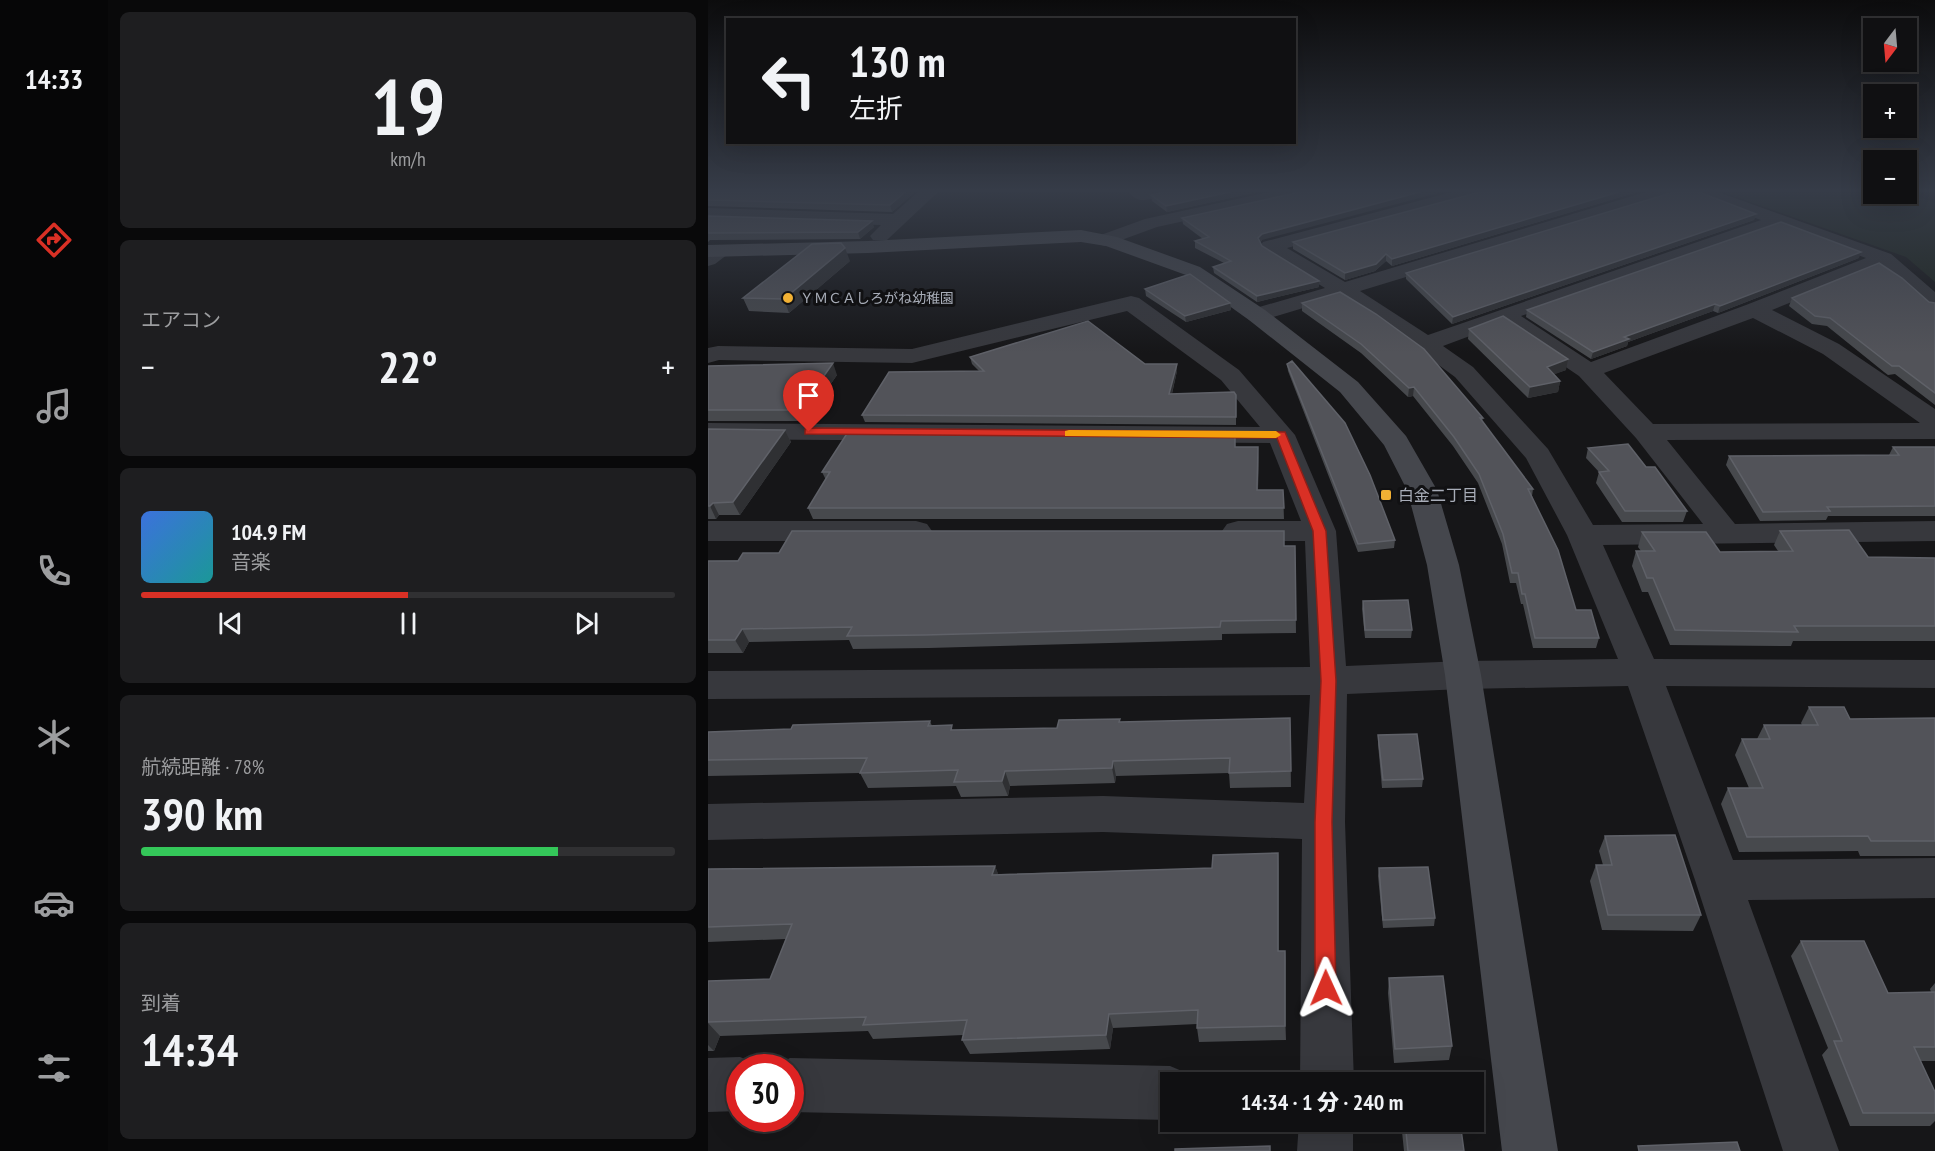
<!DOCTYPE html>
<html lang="ja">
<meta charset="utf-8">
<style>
body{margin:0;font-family:"PT Sans Narrow","Noto Sans JP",sans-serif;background:#1e1e20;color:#f1f3f6;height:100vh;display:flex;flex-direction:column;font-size:22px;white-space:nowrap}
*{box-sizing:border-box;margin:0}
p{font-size:20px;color:#9c9d9f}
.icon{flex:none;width:33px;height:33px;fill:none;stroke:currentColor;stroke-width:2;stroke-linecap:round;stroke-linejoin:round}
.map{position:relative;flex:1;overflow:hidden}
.drawer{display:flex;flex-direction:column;gap:12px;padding:12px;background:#09090a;width:600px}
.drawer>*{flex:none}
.guide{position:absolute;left:18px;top:18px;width:570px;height:126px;border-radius:0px;box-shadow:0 6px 24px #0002,0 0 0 2px #303032;background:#101012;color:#f1f3f6;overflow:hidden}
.needle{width:39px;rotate:196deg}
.controls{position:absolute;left:1155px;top:18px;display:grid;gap:12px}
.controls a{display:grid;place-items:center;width:54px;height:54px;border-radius:0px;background:#101012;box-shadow:0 6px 24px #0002,0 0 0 2px #303032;font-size:30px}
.speed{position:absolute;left:18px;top:1054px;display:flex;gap:12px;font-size:30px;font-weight:700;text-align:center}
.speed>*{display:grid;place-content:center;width:78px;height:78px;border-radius:50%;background:#101012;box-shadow:0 6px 24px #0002,0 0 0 2px #303032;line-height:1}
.speed .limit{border:9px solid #d22;background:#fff;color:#111}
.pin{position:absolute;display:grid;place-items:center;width:51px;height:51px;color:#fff;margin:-62px -26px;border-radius:50% 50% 50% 0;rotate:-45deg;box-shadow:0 0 6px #0007}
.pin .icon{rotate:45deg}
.me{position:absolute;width:66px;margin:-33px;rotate:359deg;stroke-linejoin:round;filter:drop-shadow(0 0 4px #0008)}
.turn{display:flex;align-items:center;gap:21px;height:126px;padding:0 24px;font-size:27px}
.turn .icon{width:78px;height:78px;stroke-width:2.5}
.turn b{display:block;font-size:42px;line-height:51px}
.big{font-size:45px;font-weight:800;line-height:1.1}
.drawer .tile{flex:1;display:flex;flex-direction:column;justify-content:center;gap:9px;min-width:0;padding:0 21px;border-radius:9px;background:#1e1e20}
.drawer .dial{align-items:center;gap:0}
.dial b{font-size:78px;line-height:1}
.song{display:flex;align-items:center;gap:18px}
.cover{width:72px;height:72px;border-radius:9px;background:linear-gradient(135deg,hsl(220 70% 55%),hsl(180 70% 35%))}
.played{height:6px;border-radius:3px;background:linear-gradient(90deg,#d93025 50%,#303032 50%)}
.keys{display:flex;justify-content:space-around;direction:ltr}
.heat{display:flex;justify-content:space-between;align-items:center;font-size:33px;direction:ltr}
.charge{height:9px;border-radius:4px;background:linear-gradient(90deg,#34c759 78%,#303032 0)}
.trip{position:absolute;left:452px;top:1072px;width:324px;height:60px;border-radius:0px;background:#101012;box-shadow:0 6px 24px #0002,0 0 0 2px #303032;font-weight:800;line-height:60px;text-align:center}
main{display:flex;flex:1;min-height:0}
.tabs{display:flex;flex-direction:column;width:108px;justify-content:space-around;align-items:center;background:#060607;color:#9c9d9f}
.tabs .icon{width:42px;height:42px}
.tabs .on{color:#d93025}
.tabs b{font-size:27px;color:#f1f3f6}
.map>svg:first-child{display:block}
</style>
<main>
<nav class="tabs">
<b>14:33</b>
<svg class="icon on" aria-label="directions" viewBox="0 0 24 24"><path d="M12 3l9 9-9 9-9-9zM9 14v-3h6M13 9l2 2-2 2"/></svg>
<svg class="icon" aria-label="music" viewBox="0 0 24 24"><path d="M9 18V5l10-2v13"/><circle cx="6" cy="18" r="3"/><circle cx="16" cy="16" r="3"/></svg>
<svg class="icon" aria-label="phone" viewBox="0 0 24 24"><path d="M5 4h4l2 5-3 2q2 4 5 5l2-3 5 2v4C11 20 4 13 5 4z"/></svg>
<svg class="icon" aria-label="climate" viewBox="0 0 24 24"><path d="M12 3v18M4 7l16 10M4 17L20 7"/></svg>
<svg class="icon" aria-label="car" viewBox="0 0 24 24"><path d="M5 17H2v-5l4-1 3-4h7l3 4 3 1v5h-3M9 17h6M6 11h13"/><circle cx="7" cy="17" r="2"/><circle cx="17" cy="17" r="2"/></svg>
<svg class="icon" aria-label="filters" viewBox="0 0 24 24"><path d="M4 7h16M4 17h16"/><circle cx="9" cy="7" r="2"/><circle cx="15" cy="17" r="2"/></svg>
</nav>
<section class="drawer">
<div class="tile dial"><b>19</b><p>km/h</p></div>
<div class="tile"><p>エアコン</p>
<div class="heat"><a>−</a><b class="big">22°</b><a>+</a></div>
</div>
<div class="tile">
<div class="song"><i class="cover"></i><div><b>104.9 FM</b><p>音楽</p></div></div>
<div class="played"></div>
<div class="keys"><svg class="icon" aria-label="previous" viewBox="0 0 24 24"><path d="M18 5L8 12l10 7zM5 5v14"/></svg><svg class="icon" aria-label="pause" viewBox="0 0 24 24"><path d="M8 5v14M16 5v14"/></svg><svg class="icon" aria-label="next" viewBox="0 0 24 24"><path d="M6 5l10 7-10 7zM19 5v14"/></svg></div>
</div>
<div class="tile"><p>航続距離 · 78%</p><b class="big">390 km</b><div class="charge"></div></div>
<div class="tile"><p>到着</p><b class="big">14:34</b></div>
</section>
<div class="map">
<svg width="1227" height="1151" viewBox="0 0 1227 1151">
<rect width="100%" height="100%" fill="#161618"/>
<path fill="#1e261f" d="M1014 192H1200L1227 203V282L1198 257Z"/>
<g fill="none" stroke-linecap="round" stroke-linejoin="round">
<path fill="#37383d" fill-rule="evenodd" d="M210 192H230L179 240H165L162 236 173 225 0 220V208L185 214Z
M420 192H459L456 196C442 199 431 205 420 192Z
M561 192H595L592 196 586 197 449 227 397 246 390 244 387 240 390 236 437 219Z
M744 192H774L771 196 579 248 637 282 938 192H967L964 196 652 291 720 335 1053 220 987 196 984 192H1010L1183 254 1227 292V310L1219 308 1173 266 1064 310 1131 344 1227 409V439L959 440 1027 524 1227 521V541L895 545 946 659 1227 660V688L958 686 1025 860 1227 858V898L1040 900 1131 1151H1075L987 880 920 686 755 689 639 694 637 822 646 1083H592L594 839 395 832 0 840V804L395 796 596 803 602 695 0 699V671L602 667 597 541H530L519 538 514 531 519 524 530 521H593L562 443 0 439V423L552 427 513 380 419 311 204 363 11 360 0 363V348L10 346 204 349 423 296 431 298 531 370 587 435 628 531 638 666 755 661 910 659 859 535 818 458 747 377 669 320 632 297 549 322 541 320 538 315 541 310 617 288 555 250 552 246 555 242ZM1071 226 1158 258 1038 305 883 362 813 316ZM1045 318 1115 354 1212 423 945 424 896 373ZM794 324 871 376 928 438 995 524 885 525 840 449 765 367 735 346Z
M14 245 21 247 24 251 7 264 0 266V251Z
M0 521H208L219 524 224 531 219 538 208 541H0Z
M32 1057 51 1065 52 1068H32V1111L0 1112V1058Z
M82 1058 462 1066 481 1074 485 1083H462V1120L82 1112V1068H62Z
M591 1122H645V1151H589Z"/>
<path fill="#45474d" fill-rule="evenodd" d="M373 230 409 237 492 267 557 310 650 382 698 436 729 490 751 565 773 675 850 1151H794L737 675 719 565 699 490 676 445 632 392 541 320 478 275 398 246 373 242 160 253 0 257V245L160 241Z"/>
</g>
<path fill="#47494d" d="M0 192H207L184 212 0 206Z
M549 192 459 212 444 201 443 195Z
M929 192 684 266 678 261 667 271 637 280 585 249V242Z
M1048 214 1046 220 744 324 698 279V273Z
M0 216 166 227 152 239 2 240 0 242Z
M474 218 554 240 552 243 554 246 611 287 549 302 506 273 505 267 516 263 487 248V241L495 239 475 224Z
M1151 258 1010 313 1005 311 920 342 919 346 883 359 818 317 819 310Z
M142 261 81 313 41 311 35 298Z
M437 289 522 303 523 310 478 322 438 296Z
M1084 298 1221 302 1227 303V405L1187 374 1180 375 1176 372 1119 326 1104 324 1081 306Z
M594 303 775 418 774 421 825 489 824 496 868 610 891 638 888 648H825L815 604H813L808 583H802L794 544 770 483 745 446 705 396 700 397 653 353 594 311Z
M761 329 858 370 846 374 852 381 850 392 820 398 760 339Z
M262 357 437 364H469V371L464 394 528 395V425L157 422 154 415 271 371 264 364Z
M579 364 687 540 686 548 650 552 580 371Z
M0 366 129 375 97 421H0Z
M0 429 77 430 83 442 32 515H11L8 519H0Z
M528 447 551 457 550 490H575L576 519H105L100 508 118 480 114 472Z
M1185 447H1227V516H1120L1118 520 1052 521 1018 465 1021 456 1181 455Z
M880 448 938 467 979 511 975 522H914L888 483 891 472 878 458Z
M1072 531 1160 557 1227 558V641H1085L1083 646 962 645 940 592H934L924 566 928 551H933L930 547 934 532 1012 552 1070 551 1066 545Z
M587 546 588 633 514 634V640L221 648 145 649 141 640 41 642 35 653H0V561Z
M655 601 704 630 703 638H657L654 609Z
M1101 707 1142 719 1227 718V856H1152L1150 851 1031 852 1013 804 1020 788H1041L1027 755 1034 739H1049L1056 725H1094L1093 723Z
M582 718 583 787 522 788 521 773 408 776 407 783 302 786 300 796 253 797 248 786 160 788 152 773 0 776V732L83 729 222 721 224 726 246 730 349 728 412 719V722Z
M670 735 715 779 714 787 674 788 670 744Z
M897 836 993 915 985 931 894 930 882 881 888 865H895L891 851Z
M570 853 571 951H577L578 966V1040L491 1042 489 1028V1024L405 1028 402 1049 262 1054 254 1040 255 1035 165 1039 160 1031 12 1036 6 1051H0V981L62 979 78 939 0 942V869L287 866 290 874 504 868Z
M671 868 727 918 726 926 675 928 670 876Z
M1093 941 1180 993 1223 992 1222 989 1227 983V1061H1213L1227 1113V1121L1222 1126H1142L1114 1055 1120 1048 1083 956Z
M681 978 744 1046 741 1060 686 1063 680 993Z
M693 1122H752L756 1151H696Z"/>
<path fill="#2f3033" d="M197 192H207L184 212 182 205Z
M522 192H549L459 212 458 206Z
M712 192H734L554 240 550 245V238L554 234Z
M911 192H929L684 266V259Z
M1048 214 1046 220 744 324 745 317Z
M164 221 166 227 152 239 150 232Z
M137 248 142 261 81 313 76 299Z
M1153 252 1151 258 1010 313 1012 306Z
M678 254V261L667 271 637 280V273Z
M611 281V287L549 302V296Z
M522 303 523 310 478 322 477 316Z
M1007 304 1005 311 920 342 919 346 883 359 885 352 916 337Z
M860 359 858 370 837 378 839 367Z
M125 363 129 375 97 421 92 410Z
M469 364V371L462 401 461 394Z
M852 381 850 392 820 398 822 387Z
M706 387 705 396 700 397 701 388Z
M77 430 83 442 32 515 25 502Z
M550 447 551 457 549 501V490Z
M5 503 11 515 8 519 2 506Z
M34 629 41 642 35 653 27 640Z
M405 761 408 776 407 783 404 768Z
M297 771 302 786 300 796 294 781Z
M570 853 571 868V966L570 951Z
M287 866 293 881 284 875Z
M577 951 578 966V1040L577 1026Z
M401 1014 405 1028 402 1049 398 1035Z
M0 1023 12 1036 6 1051 0 1045Z"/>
<path fill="#525359" stroke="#5f6168" stroke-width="1.5" d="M0 192H197L182 205 0 200Z
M456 192H522L458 206 443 195Z
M592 192H712L554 234 550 238 554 246 611 281 549 296 505 267 523 261 487 241 501 237 474 218Z
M772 192H911L684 259 678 254 668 264 637 273 585 242Z
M966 192H991L1048 214 745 317 698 273Z
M0 216 164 221 150 232 0 233Z
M1073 222 1153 252 1012 306 1007 304 916 337 921 339 885 352 819 310Z
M133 243 137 248 76 299 35 298 104 244Z
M1171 263 1194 278 1221 302 1227 303V393L1191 366H1184L1180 363 1122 318 1107 316 1084 298Z
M482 274 522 303 477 316 437 289Z
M632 292 668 314 716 349 775 418H772L825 489H820L850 550 868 610H883L891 638H827L817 594H814L810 573H804L795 534 771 474 746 437 706 387 701 388 653 344 594 303Z
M795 316 860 359 839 367 852 381 822 387 761 329Z
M380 321 437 364H469L461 394 526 392 528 395V417L154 415 181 372 276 371 262 357Z
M584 361 637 423 662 475 687 540 650 544 579 364Z
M125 363 92 410H0V366Z
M0 429 77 430 25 502 5 503 2 506H0Z
M140 432 527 435V447H550L549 490H575L576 508H100L122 472H114Z
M920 444 938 467H947L979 511H917L891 472 901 471 880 448Z
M1185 447H1227V506L1119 507 1122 511 1055 512 1021 456 1191 455Z
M1141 530 1160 557 1227 558V626H1086L1090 632 967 630 945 578H939L928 551H947L934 532H998L1012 552 1085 551 1072 531Z
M84 531H576V546H587L588 620 513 621 512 627 216 635 139 636 144 627 34 629 27 640H0V561H30L35 553H71Z
M700 600 704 630H657L655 601Z
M1101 707H1136L1142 719 1227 718V841H1163L1160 836 1039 837 1020 788H1055L1034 739H1062L1056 725H1110Z
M582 718 583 771 521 773 522 758 405 761 404 768 297 771 294 781 246 782 250 770 152 773 159 758 0 760V732L83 729 85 725 222 721 220 726 244 725 243 730 349 728 351 720 412 719 411 722Z
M709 734 715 779 675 780 670 735Z
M967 835 993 915H900L888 865H904L897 836Z
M570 853V951H577V1026L489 1028 490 1010 401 1014 398 1035 254 1040 259 1020 155 1025 158 1017 0 1022V981L62 979 84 924 0 927V869L287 866 284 875 504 868 505 855Z
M720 867 727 918 675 920 671 868Z
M1093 941H1156L1180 993 1227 992V1047H1206L1227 1092V1113H1155L1126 1041H1134Z
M735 976 744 1046 687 1049 681 978Z
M697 1122H752L756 1151H700Z
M1029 1142 1032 1151H931L930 1146Z
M562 1146V1151H467V1149Z"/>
<linearGradient id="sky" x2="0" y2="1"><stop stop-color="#0c0c0d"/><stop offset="0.54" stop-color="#363c48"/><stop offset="1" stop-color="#363c48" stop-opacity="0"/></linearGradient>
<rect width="1227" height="353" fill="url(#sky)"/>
<path fill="#d93025" stroke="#8d1f18" stroke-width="1.5" d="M101 428 577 432 618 531 628 681 624 822 628 988 625 995 618 998 610 995 607 988V822L613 681 605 531 569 438 97 434V429Z"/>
<path fill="#f59e0b" d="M361 430 568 431 573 435 568 438 357 436V431Z"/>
<g fill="#f2b134" stroke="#111113" stroke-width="2">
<circle cx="80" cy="298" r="6"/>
<rect x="672" y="489" width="12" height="12" rx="3"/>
</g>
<g text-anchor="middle" stroke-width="6" stroke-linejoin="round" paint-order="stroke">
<g font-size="14" fill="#a8adb8" stroke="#111113" text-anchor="start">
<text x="92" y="303">ＹＭＣＡしろがね幼稚園</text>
</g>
<g font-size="16" fill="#a8adb8" stroke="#111113" text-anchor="start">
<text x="690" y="501">白金二丁目</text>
</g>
</g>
</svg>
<div class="controls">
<a><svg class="needle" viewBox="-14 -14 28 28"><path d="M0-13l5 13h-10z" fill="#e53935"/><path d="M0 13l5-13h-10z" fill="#9c9d9f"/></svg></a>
<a>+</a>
<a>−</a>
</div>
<div class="speed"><div class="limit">30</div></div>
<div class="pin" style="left:101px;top:432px;background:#d93025"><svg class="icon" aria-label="arrive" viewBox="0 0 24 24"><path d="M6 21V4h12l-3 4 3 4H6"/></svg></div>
<svg class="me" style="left:618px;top:988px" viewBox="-20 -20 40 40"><path d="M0-17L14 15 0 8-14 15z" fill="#d93025" stroke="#fff" stroke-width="4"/></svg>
<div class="trip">14:34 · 1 分 · 240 m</div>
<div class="guide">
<div class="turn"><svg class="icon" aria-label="left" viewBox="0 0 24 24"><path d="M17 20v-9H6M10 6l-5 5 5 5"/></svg><div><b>130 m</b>左折</div></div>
</div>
</div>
</main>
